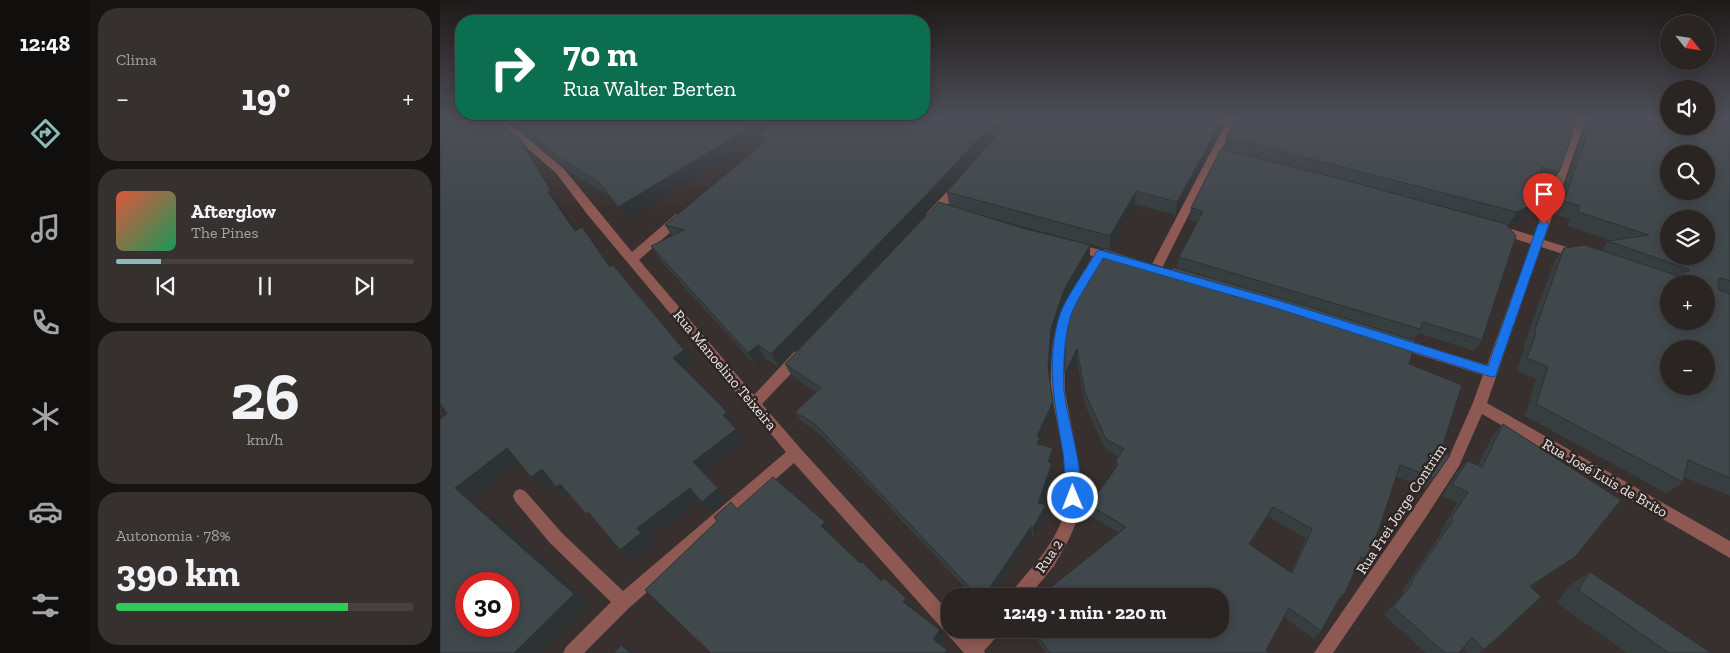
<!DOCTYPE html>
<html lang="pt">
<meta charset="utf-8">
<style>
body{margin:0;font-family:"Zilla Slab",serif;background:#36302f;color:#f1f3f6;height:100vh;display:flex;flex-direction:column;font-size:19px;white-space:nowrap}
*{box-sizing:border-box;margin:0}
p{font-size:16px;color:#a5a4a5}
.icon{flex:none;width:28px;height:28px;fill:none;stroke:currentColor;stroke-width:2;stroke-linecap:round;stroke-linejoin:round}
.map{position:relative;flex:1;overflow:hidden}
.panel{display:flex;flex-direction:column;gap:8px;padding:8px;background:#171413;width:350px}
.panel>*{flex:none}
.top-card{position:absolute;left:15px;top:15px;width:475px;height:105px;border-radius:20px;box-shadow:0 2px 12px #0003,0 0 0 1px #464140;background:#0b6e4f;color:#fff;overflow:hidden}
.needle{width:32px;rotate:120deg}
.controls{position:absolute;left:1220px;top:15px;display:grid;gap:10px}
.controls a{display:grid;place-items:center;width:55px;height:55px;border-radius:50%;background:#2a2422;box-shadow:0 2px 12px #0003,0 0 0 1px #464140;font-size:25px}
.speed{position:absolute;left:15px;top:572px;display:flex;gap:10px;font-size:25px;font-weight:700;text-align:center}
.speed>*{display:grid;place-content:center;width:65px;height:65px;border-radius:50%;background:#2a2422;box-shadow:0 2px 12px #0003,0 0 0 1px #464140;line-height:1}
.speed .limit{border:8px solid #d22;background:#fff;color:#111}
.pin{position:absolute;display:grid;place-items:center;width:42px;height:42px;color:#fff;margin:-51px -21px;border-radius:50% 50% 50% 0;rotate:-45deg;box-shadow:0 0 5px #0007}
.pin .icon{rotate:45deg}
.me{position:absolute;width:55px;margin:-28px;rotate:359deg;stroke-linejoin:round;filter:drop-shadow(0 0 4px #0008)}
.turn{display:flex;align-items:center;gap:18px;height:105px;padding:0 25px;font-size:22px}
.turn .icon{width:65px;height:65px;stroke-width:2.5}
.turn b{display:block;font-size:35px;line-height:42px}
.big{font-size:38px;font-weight:800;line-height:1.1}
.panel .card{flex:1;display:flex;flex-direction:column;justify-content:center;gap:8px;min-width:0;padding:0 18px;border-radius:20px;background:#36302f}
.panel .dial{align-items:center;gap:0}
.dial b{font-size:65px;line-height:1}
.song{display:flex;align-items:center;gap:15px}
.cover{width:60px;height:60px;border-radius:8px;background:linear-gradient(135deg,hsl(10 70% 55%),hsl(150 70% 35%))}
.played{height:5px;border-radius:2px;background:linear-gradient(90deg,#8bbbb9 15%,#464140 15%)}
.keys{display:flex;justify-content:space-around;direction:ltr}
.heat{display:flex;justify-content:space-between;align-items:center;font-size:28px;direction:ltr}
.charge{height:8px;border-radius:4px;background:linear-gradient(90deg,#34c759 78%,#464140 0)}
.trip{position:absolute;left:501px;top:588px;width:288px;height:50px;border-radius:20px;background:#2a2422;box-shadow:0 2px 12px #0003,0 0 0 1px #464140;font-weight:800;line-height:50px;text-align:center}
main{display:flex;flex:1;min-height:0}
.menu{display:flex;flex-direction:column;width:90px;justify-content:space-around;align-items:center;background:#110e0e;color:#a5a4a5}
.menu .icon{width:35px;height:35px}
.menu .selected{color:#8bbbb9}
.menu b{font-size:22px;color:#f1f3f6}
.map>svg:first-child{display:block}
</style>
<main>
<nav class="menu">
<b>12:48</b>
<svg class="icon selected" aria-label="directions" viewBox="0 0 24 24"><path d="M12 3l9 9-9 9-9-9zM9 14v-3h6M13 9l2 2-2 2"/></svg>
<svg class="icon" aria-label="music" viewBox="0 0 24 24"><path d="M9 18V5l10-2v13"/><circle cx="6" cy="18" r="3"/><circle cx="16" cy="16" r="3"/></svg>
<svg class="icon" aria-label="phone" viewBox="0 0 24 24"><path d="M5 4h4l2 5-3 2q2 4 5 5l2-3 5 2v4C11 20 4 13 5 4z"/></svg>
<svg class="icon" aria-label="climate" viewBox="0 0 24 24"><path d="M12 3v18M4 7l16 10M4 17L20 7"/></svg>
<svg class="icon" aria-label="car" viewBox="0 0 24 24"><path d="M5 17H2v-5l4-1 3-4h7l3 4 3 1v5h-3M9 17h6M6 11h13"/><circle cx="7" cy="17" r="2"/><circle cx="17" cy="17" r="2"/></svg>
<svg class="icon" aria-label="filters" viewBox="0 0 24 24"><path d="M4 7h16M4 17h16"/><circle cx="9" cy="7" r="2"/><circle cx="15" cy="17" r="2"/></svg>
</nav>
<section class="panel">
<div class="card"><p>Clima</p>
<div class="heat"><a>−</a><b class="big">19°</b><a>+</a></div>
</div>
<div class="card">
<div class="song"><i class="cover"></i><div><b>Afterglow</b><p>The Pines</p></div></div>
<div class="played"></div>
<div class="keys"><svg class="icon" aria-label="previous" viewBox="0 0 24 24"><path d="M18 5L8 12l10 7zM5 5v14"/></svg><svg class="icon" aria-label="pause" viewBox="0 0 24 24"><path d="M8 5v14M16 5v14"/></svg><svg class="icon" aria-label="next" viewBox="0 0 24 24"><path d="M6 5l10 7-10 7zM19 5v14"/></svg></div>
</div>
<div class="card dial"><b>26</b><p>km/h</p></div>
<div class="card"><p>Autonomia · 78%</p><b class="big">390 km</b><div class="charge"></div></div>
</section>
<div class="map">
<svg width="1290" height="653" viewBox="0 0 1290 653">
<rect width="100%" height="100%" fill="#38302e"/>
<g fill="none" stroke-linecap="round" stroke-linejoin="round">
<path fill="#8d5952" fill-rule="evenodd" d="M54 119H64L124 169 192 252 236 214H244L245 217 244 220 199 260 314 395 354 352 359 351 364 352 365 356 364 360 322 404 360 448 510 613V629H525L533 637 541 629H560L558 635 544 651 545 653H524L354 463 189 608 144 653H123L126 647 171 602 110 543 75 501 73 496 75 491 80 489 85 491 122 533 183 591 346 452 147 214 116 173Z
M320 119H334L348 126 343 129Z
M788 119H797L722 268 720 271H712L710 268Z
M1136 119H1146L1104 240 1143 252 1145 255 1139 259 1101 247 1047 403 1290 541V558L1042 414 1019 466 986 517 893 653H874L1009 457 1032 405 1043 375 954 347 953 343 954 339 959 338 1047 365 1091 244 1054 232 1052 229 1058 225 1094 236Z
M518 183 522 184 523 186 522 188 495 219H487L486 216 487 213 514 184Z
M633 243 681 255 683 258 677 262 663 259 632 313 624 351 625 392 640 471V498L638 518 629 539 614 566 589 596H571L573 590C589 571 607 552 618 529 638 488 618 437 612 394 610 381 611 366 612 353 614 316 635 287 653 256L629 250 627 247Z"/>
</g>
<path fill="#373e40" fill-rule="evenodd" d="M67 120H329L331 124 494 204 339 367 325 358 316 366 220 260 211 246 232 236 225 225 325 141 323 136 317 141 187 220 168 195 129 172Z
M570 120H787L736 215 695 204 670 250 530 212 650 257 625 301 612 339 609 375 613 413 600 441 601 445 613 458 612 463 613 473 602 504 606 505 607 515 594 537 592 536 552 596H533L381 435 362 422 355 412 376 392 351 375 345 364 509 205 507 192Z
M795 120H1138L1131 132 1119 172 1110 186 1097 182 1080 220 1068 226 1042 340 1034 351 978 333 974 340 969 364 1001 451 994 478 985 488 956 477 926 559 918 568 916 567 904 595 897 603 881 631 874 639 844 617 826 650 830 653H606L589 629H780L679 533 649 515V505L675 470 676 460 678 457 666 450 645 405 637 361 626 385 625 341 731 270 760 275 737 268 739 257 758 222 749 219 751 208 784 150 786 137ZM828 516 866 539 851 572 810 545Z
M1148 120H1290V496L1244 477 1243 482 1226 493 1085 416 1096 379 1077 371 1085 346 1084 345 1114 262 1124 248 1161 250 1168 241H1173L1128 226 1130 219 1114 214Z
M1063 424 1135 557 1090 587 1044 650 1039 653H1028L1023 648 1019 653H986L944 615 962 594 964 588 1003 530 1002 529 1017 503 1002 496 1017 472 1027 461 1038 465 1053 435Z
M1150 572 1271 653H1187L1117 603 1129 586Z"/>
<path fill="#2d3234" d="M320 120H329L333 127 322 133 323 136 317 141 187 220 178 207Z
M556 120H570L494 204 339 367 331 354Z
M782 120H787L736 215 737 202Z
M80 139 90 153 121 205 119 206 145 244 108 192Z
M696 191 695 204 670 250V236Z
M1089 206 1080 220 1068 226 1077 212Z
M142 227 153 241 180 281 170 267Z
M650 245V257L625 301 612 339 609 379 608 368 611 328 624 290Z
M318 345 325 358 316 366 308 353Z
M637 349V361L626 385 625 373Z
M244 350 254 363 242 370 233 358Z
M613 402V413L600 441 601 448 599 454 597 436Z
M287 412 296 424 292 427 283 415Z
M296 429 305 441 263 473 253 462Z
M67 448 82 460 33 499 150 603 100 653H74L15 488Z
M613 448V458L609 472 608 462Z
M612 463 613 473 599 512 598 503Z
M102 469 116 481 106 488 91 477Z
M120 484 134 495 130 498 116 487Z
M250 488 261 499 210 538 214 544 193 560 180 550 197 528Z
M278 488 288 499 272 512 262 502Z
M606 505 607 515 594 537 593 528Z
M833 507 828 516 804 553 809 544Z
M148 512 160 525 146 514Z
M385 522 392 533 388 536 381 526Z
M591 527 592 536 552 596H544Z
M466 598 471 607 468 610 463 602Z
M500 630 505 638 498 647 493 639Z
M181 645 196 653H191Z"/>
<path fill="#40484b" stroke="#2d3234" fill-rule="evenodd" d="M0 120H57L80 139 111 191 108 192 135 231 142 227 170 267 173 265 244 350 233 358 287 412 283 415 296 429 253 462 278 488 262 502 250 488 197 528 201 533 180 550 148 512 146 514 120 484 116 487 102 469 91 477 67 448 15 488 134 594 74 653H0V419L7 414 0 403ZM26 584H69V626H26Z
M73 120H320L311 127 178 207 159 182 119 158Z
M337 120H556L491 190 331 354 318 345 308 353 211 246 244 230 225 225 327 140 322 133Z
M570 120H782L737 202 696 191 670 236 507 192Z
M795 120H1083L1133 133 1119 172 1102 167 1089 206 1077 212 786 137Z
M1122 120H1138L1137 123Z
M1152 120H1229V126H1266V120H1290V281L1280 278 1278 280 1279 290 1290 294V478L1248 460 1243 482 1096 404 1108 367 1087 358 1096 333 1094 332 1124 248 1145 245 1241 277 1244 272 1249 271 1248 269 1168 241 1209 235 1138 212 1140 206 1124 201ZM1229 154H1266V191H1229ZM1229 219H1266V256H1229ZM1229 284H1266V321H1229ZM1229 349H1266V386H1229Z
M781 149 901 179 1066 224 1076 236 1042 340 983 322 980 329 739 257 763 211 751 208Z
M499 202 582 228 650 245 624 290 611 328 608 368 613 402 597 436 600 438 597 444 613 448 608 462 612 463 598 503 606 505 593 528 591 527 544 596H538L375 424 355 412 381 388 345 364Z
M664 248 731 270 733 267 857 303 976 341 969 364 1022 385 1001 451 1010 455 994 478 960 465 939 529 926 559 921 557 904 595 902 594 881 631 849 608 826 650 830 653H610L593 629H780V596H600L686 527 649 505 678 465 676 460 684 449 666 439 645 393 637 349 625 373V341L630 316 639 292ZM833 507 872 529 852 573 809 544Z
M1063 424 1181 500 1135 557 1090 586 1101 597 1044 650 1032 637 1019 653H1005L953 607 971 585 973 579 1013 520 1011 518 1028 492 1012 485 1027 461 1042 467Z
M333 477 385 522 381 526 420 563 422 562 441 581 444 578 466 598 463 602 500 630 493 639 507 650 505 653H271L205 590 277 521 274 517 291 502 297 509Z
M1150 572 1271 653H1229L1138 590Z
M181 645 191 653H174Z"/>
<linearGradient id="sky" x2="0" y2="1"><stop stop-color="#1f1a19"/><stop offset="0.56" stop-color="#4d4e57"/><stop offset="1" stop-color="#4d4e57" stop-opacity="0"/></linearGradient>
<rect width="1290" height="211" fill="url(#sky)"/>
<path fill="#1a73e8" stroke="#114b97" d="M1104 220 1109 224 1057 372 1056 376 1052 377 836 308 663 258C654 274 637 298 631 315 624 338 623 365 624 390 626 417 648 480 638 502L633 504 628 502C624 492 625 467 623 453 615 407 605 360 620 314 626 297 647 268 657 251L660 250 837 300 1048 366 1098 224Z"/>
<g text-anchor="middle" stroke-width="5" stroke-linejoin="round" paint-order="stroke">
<g font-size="15" fill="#ece7e6" stroke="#2e2624">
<text transform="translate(285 370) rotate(50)" y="5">Rua Manoelino Teixeira</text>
<text transform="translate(1165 478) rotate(30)" y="5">Rua José Luis de Brito</text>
<text transform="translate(961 509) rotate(-57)" y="5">Rua Frei Jorge Contrim</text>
<text transform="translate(609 556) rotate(-56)" y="5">Rua 2</text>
</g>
</g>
</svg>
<div class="controls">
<a><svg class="needle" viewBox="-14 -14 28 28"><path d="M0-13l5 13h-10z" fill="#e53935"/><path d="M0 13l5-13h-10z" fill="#a5a4a5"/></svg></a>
<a><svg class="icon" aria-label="sound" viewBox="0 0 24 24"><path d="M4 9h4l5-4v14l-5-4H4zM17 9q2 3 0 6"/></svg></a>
<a><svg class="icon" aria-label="search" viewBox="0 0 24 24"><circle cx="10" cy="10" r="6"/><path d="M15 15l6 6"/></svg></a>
<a><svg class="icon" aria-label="layers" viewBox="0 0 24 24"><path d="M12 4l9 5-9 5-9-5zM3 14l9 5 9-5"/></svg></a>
<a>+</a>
<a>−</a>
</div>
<div class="speed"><div class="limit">30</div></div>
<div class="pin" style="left:1104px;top:224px;background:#d93025"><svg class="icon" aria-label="arrive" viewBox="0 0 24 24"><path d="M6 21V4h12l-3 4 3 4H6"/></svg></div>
<svg class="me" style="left:633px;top:498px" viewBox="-20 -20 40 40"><circle r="17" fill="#1a73e8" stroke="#fff" stroke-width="3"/><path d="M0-11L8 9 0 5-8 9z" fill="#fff"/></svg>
<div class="trip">12:49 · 1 min · 220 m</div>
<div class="top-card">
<div class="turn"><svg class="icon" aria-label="right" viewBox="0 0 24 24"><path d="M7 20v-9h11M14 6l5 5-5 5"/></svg><div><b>70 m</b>Rua Walter Berten</div></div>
</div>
</div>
</main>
